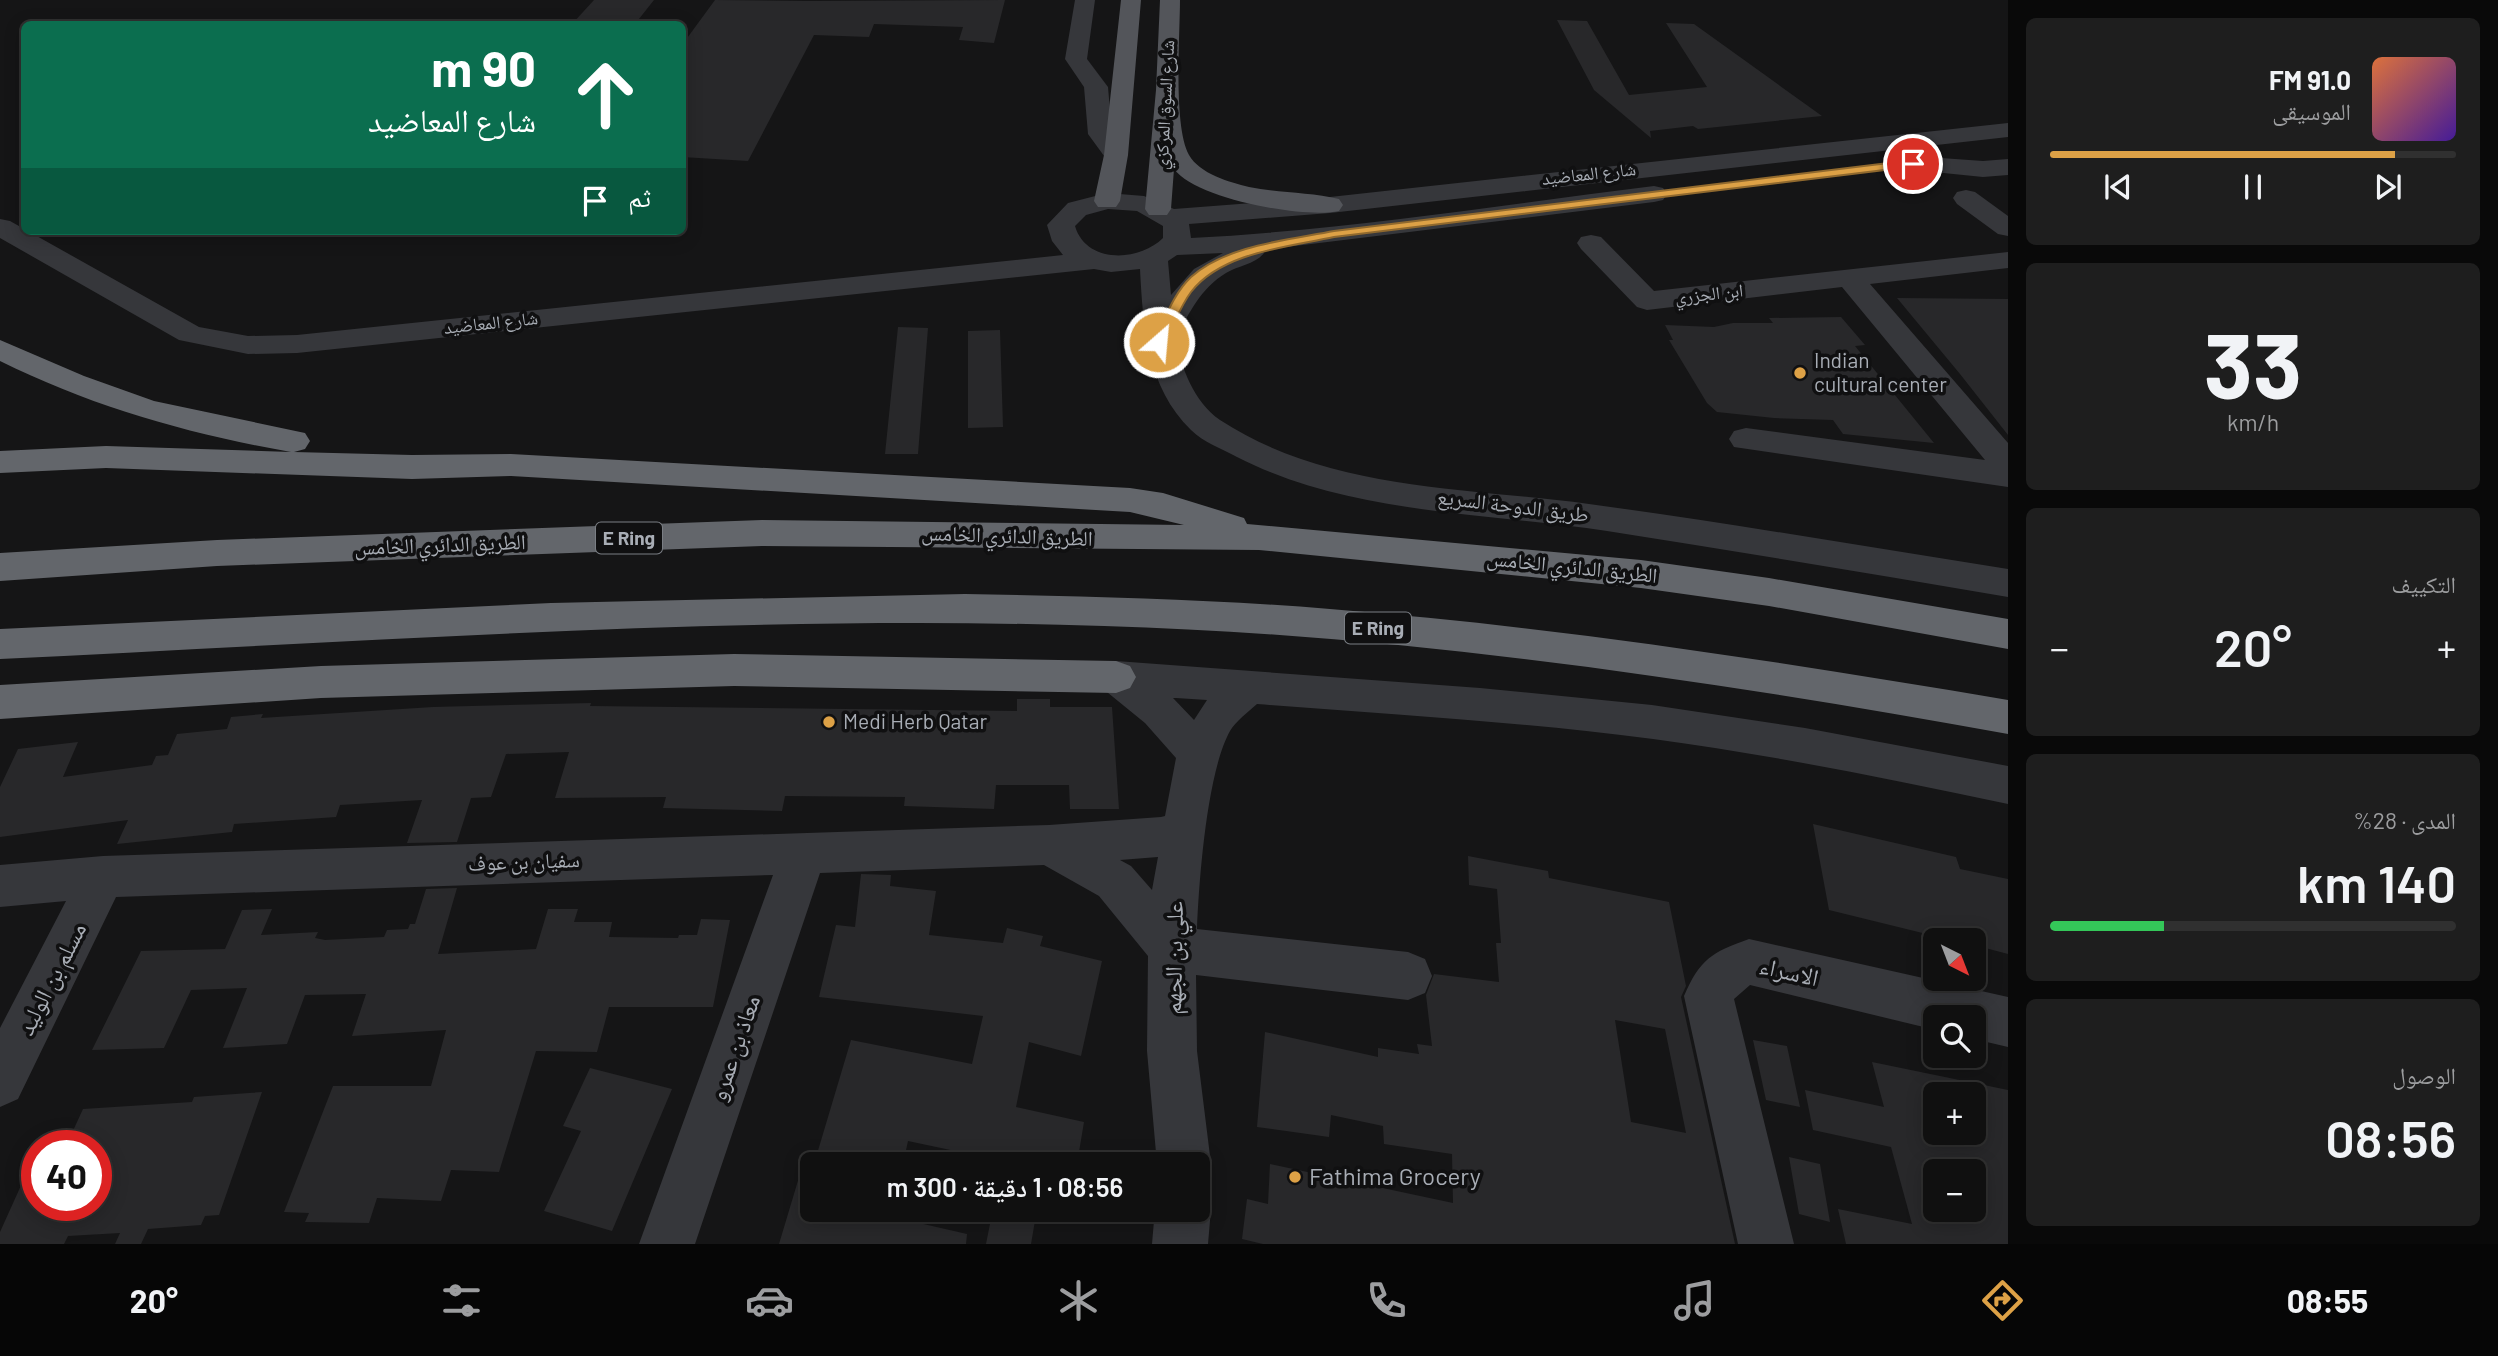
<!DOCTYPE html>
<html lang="ar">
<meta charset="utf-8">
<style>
body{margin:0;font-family:Barlow,"Noto Naskh Arabic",sans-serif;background:#1e1e1e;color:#f1f3f6;direction:rtl;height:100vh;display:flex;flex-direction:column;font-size:26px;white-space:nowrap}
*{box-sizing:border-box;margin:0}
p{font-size:23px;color:#9c9d9f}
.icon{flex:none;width:38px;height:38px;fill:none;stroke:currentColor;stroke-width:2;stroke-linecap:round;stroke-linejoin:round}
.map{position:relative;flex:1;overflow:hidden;direction:ltr}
.drawer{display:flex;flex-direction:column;gap:18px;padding:18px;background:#090909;width:490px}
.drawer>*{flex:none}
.top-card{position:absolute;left:21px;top:21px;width:665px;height:214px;border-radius:10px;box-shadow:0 4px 18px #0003,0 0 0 2px #303030;direction:rtl;background:#0b6e4f;color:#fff;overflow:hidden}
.needle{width:46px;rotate:138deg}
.tools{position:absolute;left:1923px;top:928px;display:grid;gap:14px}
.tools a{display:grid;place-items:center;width:63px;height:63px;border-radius:10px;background:#101010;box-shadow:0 4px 18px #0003,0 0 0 2px #303030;font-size:35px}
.speed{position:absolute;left:21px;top:1130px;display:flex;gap:14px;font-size:35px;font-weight:700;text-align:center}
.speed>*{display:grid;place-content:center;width:91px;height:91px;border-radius:50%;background:#101010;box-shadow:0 4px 18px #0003,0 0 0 2px #303030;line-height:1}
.speed .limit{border:10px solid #d22;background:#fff;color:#111}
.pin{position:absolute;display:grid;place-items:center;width:60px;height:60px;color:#fff;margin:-30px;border:4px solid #fff;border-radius:50%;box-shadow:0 2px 7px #0007}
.me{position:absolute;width:77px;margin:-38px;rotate:27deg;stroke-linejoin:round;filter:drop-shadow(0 0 5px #0008)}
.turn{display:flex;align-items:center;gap:24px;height:147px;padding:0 35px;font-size:32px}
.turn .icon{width:91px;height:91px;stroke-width:2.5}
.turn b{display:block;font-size:49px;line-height:60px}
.then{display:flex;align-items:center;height:66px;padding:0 35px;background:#0003;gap:14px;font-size:26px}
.big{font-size:52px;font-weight:600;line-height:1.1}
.drawer .widget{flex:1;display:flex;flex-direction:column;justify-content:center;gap:10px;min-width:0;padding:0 24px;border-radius:10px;background:#1e1e1e}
.drawer .dial{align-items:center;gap:0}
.dial b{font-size:91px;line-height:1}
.song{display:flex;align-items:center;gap:21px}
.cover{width:84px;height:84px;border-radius:10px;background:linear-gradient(135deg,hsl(20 70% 55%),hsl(260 70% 35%))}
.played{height:7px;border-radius:4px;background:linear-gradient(90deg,#dda146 85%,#303030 85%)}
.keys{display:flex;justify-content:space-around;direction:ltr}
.heat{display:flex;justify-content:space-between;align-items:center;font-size:38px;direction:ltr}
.charge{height:10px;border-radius:5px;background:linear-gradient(90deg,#34c759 28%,#303030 0)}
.trip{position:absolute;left:800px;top:1152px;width:410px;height:70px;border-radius:10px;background:#101010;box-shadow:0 4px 18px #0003,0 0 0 2px #303030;font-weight:600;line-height:70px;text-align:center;direction:rtl}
.dock{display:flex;height:112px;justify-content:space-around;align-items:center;background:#060606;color:#9c9d9f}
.dock .icon{width:49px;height:49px}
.dock .on{color:#dda146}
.dock b{font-size:32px;color:#f1f3f6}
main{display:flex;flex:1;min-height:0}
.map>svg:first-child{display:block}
</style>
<main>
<section class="drawer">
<div class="widget">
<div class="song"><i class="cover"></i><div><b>91.0 FM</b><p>الموسيقى</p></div></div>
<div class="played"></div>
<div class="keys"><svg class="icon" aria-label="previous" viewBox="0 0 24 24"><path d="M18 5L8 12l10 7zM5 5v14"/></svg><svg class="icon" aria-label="pause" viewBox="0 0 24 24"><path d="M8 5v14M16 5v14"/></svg><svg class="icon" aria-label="next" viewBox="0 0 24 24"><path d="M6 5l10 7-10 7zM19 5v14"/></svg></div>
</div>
<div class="widget dial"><b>33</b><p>km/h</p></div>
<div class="widget"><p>التكييف</p>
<div class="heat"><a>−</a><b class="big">20°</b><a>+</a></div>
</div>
<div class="widget"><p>المدى · 28%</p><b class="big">140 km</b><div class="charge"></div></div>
<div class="widget"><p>الوصول</p><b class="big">08:56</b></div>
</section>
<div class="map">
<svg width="2008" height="1244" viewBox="0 0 2008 1244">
<rect width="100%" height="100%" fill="#151516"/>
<path fill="#28282a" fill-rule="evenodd" d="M594 0H654L635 24H572Z
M715 0 808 1 1005 0 994 43 959 40 963 27 874 24 869 37 814 35 748 161 682 157V45Z
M1557 20 1587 21 1629 95 1707 87 1666 23 1694 24 1822 116 1698 129 1693 126 1650 131 1651 138 1594 90Z
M1897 298 2008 299V435L1960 374Z
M1841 317 1865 345 1855 346 1934 443 1843 434 1833 420 1774 418 1717 412 1707 403 1669 340H1673L1665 325 1714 327 1733 323H1773L1769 318Z
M898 327 928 328 918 454H885Z
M1000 330 1003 427 968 428V331Z
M1017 699H1050V707H1112L1119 809H1070L1069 785H996L994 809 904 806 905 797 785 796 782 811 663 808 666 797 555 798 569 752 506 754 491 797 471 798 457 842 407 843 422 800 340 805 336 817 234 824 232 832 117 844 128 820 0 837V787L18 749 78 742 63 777 152 765 156 756 168 755 177 734 227 729 231 717 263 714 261 718 433 707 591 703 590 706 1017 711Z
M1813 824 1956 857 1960 869 2008 879V954L1974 945V940H1951L1829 910Z
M1468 856 1548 871 1549 878 1669 902 1686 986 1681 997 1735 1244H1263L1242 1239 1247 1199 1268 1204 1270 1164 1453 1203 1452 1154 1384 1144 1383 1126 1331 1115 1329 1137 1257 1127 1265 1032 1378 1057V1048L1419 1054 1417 1044 1432 1046 1426 995 1434 974 1499 982 1496 943H1501L1497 889 1469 885ZM1615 1020 1665 1029 1686 1133 1631 1122Z
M861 874 891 875 890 886 936 891 929 935 1003 943 1007 928 1043 936 1040 946 1102 961 1081 1056 1029 1042 1016 1107 1084 1122 1077 1164H972L974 1155 908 1141 905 1155 890 1152 888 1164H814L851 1040 972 1064 983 1016 819 997 836 925 855 927Z
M457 888 438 954 536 949 548 909H578L574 922H612L609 937 678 938 679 935H697L701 919 730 920 713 1007H609L597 1052 536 1051 499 1172 451 1170 441 1201 377 1198 369 1223 305 1222 309 1213 284 1212 333 1086H431L446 1030 352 1036 366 994 305 995 287 1044 223 1048 247 988 191 990 164 1048 92 1050 141 951 225 949 242 910 272 909 261 935 318 932 315 938 325 940 384 937 387 930 408 929 410 924H415L426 889Z
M1753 1040 1787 1046 1800 1107 1766 1100Z
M1872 1062 2008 1090V1244H1846L1838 1209 1912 1224 1891 1147 1813 1130 1805 1090 1884 1107ZM1936 1094H1974V1132H1936ZM1936 1171H1974V1209H1936Z
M590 1068 672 1089 612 1231 544 1211 581 1131 563 1126Z
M262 1092 219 1215 205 1216 201 1225 148 1229 141 1244H115L120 1233 68 1236 64 1244H0V1232L37 1150V1206H96V1146H66L83 1109 192 1102 194 1097Z
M806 1154 812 1155V1209H922L919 1223 967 1234 966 1244H779Z
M1789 1157 1820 1164 1830 1222 1799 1214Z
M993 1209H1037L1031 1244H986Z"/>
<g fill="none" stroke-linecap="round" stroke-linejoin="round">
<path fill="#36373b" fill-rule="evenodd" d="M1075 0H1095L1087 59 1108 87 1112 133 1128 155 1125 160H1107L1088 134 1084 87 1065 59Z
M2008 123V137L1330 213 1189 224 1191 238C1346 230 1500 205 1654 186L1663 188 1667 194 1663 200 1654 202 1262 250 1264 253C1256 264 1237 266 1226 273 1201 288 1189 313 1176 338 1181 368 1194 402 1220 420 1329 491 1465 487 1589 504 1729 523 1868 547 2008 569V597C1874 574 1741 552 1607 531 1483 512 1350 515 1237 457 1222 449 1203 442 1191 430 1147 387 1143 327 1140 269L1111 272 1094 269 297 353 248 354 179 340 0 238V219L10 221 199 327 248 336 297 335 1063 255 1052 241 1047 225 1068 203 1107 193 1144 196 1174 209 1330 197ZM1108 209 1137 211 1163 226V238C1139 262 1086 264 1075 226L1086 215ZM1223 253 1194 269 1171 295 1168 261 1177 255Z
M1913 156 1983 161 2008 159V175L1983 177 1904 169 1900 164 1904 159Z
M1966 190 1975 192 2008 216V236L1998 234 1957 204 1953 198 1957 192Z
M1591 235 1601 237 1654 291 2008 252V268L1870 284 2008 443V487L1734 447 1729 439 1734 431 1746 428 1985 460 1842 287 1647 310 1637 307 1581 249 1577 243 1581 237Z
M1116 661 1480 688 1652 705 1805 728 2008 766V804C1890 779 1772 755 1653 739 1521 722 1389 714 1257 704 1248 712 1236 721 1230 731 1207 772 1199 880 1197 929L1408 952 1425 959 1432 976 1425 993 1408 1000 1196 975 1197 1051 1211 1164 1203 1183 1197 1186V1164H1157L1147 1051 1148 956 1099 896 1044 865 820 873 695 1244H639L773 875 116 897 18 1099 0 1107V1028L66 901 0 907V865L103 856 1049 825 1161 817 1165 816 1176 758 1145 723 1102 688 1096 677 1102 666ZM1173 698H1176L1207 700 1194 720ZM1158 857 1152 890 1131 866 1120 860Z
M1749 939 2008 997V1047L1974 1039V1017H1936V1030L1750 985 1734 999 1794 1244H1738L1684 996C1700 959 1712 952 1749 939Z
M1197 1187 1203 1189 1211 1209 1208 1244H1152L1155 1209H1197Z"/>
<path fill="#53555a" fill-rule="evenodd" d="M1121 0H1141L1128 155 1120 201 1116 207H1098L1094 201 1104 155Z
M1160 0H1180C1180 35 1173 126 1189 155 1200 174 1229 182 1249 187 1279 193 1310 192 1339 199L1343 205 1339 211C1305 219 1196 199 1174 169L1171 209 1167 215H1149L1145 209 1156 90Z"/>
<path fill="#63666b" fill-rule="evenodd" d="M0 340 84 376 154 401 305 433 310 441 305 449 294 452 412 455 511 454 1130 488 1163 493 1244 518 1247 524 1641 560 1769 578 2008 619V649L1769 606 1641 588 1259 550 762 546 217 566 0 581V553L217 540 762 520 1184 525 1130 512 511 476 412 479 106 468 0 473V451L106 446 291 452C189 434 93 407 0 361Z
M965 594C1087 596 1209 599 1330 609 1558 627 1783 662 2008 700V734C1709 680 1408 635 1104 626 736 614 367 642 0 659V629L551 603Z
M734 654 1116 661 1130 666 1136 677 1130 688 1116 693 734 686 321 698 0 719V685L321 666Z"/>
</g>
<path fill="#dda146" stroke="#90692e" stroke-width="2" d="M1913 160 1917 161V166L1334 237C1288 247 1222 252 1191 292 1179 308 1173 328 1163 345L1153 342C1164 321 1173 294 1191 277 1227 245 1288 240 1334 231Z"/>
<g fill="#dda146" stroke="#101011" stroke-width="2.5">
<circle cx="1800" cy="373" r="7"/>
<circle cx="829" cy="722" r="7"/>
<circle cx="1295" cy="1177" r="7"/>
</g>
<g text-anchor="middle" stroke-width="7" stroke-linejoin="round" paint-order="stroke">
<g font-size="18" fill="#a8adb5" stroke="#101011">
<text transform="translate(1165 105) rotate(-87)" y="6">شارع السوق المركزي</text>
<text transform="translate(1589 174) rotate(-6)" y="6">شارع المعاضيد</text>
<text transform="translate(1709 294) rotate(-6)" y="6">ابن الجزري</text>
<text transform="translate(491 323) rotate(-6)" y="6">شارع المعاضيد</text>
</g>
<g fill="#101011" stroke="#7a7e84" stroke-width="2">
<rect x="596" y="522.5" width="66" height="31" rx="5"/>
<rect x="1345" y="612.5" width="66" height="31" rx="5"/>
</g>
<g font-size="19" font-weight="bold" fill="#a8adb5">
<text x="629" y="545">E Ring</text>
<text x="1378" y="635">E Ring</text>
</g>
<g font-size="21" fill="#a8adb5" stroke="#101011" text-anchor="start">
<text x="1814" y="368">Indian<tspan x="1814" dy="24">cultural center</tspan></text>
<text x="843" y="729">Medi Herb Qatar</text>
</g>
<g font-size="21" fill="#a8adb5" stroke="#101011">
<text transform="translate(1513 506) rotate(7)" y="7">طريق الدوحة السريع</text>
<text transform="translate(1007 536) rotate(2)" y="7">الطريق الدائري الخامس</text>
<text transform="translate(440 545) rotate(-2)" y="7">الطريق الدائري الخامس</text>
<text transform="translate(1572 567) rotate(6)" y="7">الطريق الدائري الخامس</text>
<text transform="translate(524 862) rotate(-2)" y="7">سفيان بن عوف</text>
</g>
<g font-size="24" fill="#a8adb5" stroke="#101011">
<text transform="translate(1174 958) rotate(-89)" y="8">علي بن الجهم</text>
<text transform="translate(1789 972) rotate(13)" y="8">الاسراء</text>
<text transform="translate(52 979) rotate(-63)" y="8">مسلم بن الوليد</text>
<text transform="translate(735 1048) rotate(-71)" y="8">معاذ بن عمرو</text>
</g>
<g font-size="24" fill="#a8adb5" stroke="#101011" text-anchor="start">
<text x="1309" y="1185">Fathima Grocery</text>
</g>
</g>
</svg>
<div class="tools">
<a><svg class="needle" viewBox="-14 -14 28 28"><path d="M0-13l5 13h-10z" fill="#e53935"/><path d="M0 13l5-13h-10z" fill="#9c9d9f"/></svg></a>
<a><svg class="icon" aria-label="search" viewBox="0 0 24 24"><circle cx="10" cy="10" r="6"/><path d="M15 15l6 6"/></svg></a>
<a>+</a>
<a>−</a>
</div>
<div class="speed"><div class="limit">40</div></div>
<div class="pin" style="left:1913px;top:164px;background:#d93025"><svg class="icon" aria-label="arrive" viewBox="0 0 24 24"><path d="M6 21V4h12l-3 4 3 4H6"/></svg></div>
<svg class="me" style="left:1159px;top:342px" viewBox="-20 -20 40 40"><circle r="17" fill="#dda146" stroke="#fff" stroke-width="3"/><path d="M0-11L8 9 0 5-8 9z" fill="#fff"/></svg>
<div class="trip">08:56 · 1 دقيقة · 300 m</div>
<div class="top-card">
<div class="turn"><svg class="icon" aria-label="ahead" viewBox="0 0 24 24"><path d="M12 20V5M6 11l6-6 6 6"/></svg><div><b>90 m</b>شارع المعاضيد</div></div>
<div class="then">ثم<svg class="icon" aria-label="arrive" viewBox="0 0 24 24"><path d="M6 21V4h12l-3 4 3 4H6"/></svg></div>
</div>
</div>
</main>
<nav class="dock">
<b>08:55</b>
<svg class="icon on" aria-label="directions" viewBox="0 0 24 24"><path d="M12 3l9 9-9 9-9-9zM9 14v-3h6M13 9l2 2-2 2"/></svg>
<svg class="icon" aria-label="music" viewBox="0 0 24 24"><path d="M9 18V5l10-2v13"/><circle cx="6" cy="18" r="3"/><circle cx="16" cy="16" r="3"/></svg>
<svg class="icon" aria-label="phone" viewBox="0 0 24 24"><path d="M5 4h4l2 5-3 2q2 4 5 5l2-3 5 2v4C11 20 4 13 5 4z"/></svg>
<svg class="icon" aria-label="climate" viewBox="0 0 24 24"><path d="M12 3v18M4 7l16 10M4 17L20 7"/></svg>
<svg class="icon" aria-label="car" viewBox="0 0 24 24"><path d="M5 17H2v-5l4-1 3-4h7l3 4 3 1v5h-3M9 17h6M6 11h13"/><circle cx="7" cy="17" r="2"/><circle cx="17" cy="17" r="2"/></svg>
<svg class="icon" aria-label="filters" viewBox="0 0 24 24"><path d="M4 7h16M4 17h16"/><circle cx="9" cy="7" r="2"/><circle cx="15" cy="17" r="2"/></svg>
<b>20°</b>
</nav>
